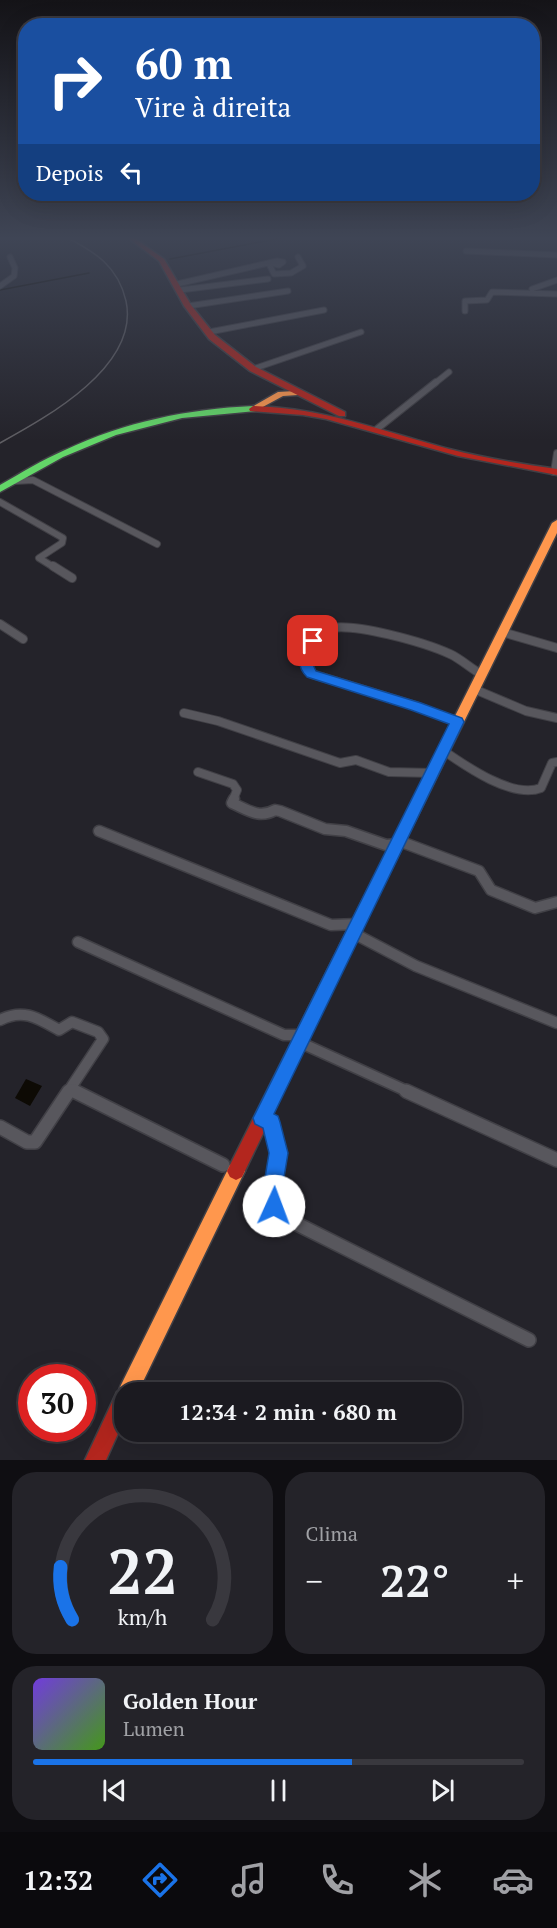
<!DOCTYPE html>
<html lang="pt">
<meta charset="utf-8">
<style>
body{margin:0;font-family:"PT Serif",serif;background:#242329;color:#f1f3f6;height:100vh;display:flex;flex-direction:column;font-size:22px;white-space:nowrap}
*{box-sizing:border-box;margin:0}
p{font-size:20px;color:#a0a1a5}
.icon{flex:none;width:33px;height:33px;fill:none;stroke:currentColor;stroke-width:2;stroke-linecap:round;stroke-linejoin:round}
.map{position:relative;height:1460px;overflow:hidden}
.panel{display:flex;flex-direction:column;gap:12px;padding:12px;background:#0f0e12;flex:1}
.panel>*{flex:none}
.guide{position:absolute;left:18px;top:18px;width:522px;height:183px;border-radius:24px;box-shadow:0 6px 24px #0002,0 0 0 2px #39383e;background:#1a4fa0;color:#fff;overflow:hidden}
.speed{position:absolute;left:18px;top:1364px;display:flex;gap:12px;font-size:30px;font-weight:700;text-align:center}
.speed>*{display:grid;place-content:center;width:78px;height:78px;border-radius:50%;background:#1b1a20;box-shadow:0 6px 24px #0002,0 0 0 2px #39383e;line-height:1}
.speed .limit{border:9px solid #d22;background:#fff;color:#111}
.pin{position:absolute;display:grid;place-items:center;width:51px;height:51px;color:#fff;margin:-26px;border-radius:12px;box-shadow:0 3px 9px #0006}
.me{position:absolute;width:66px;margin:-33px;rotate:2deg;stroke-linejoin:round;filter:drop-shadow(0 0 4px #0008)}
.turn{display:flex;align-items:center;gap:21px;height:126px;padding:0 18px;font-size:27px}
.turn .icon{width:78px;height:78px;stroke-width:2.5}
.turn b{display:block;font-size:42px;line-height:51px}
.then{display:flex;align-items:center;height:57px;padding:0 18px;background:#0003;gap:12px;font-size:22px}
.big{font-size:45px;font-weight:600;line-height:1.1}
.panel .tile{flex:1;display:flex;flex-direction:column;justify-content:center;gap:9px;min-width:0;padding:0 21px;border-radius:24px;background:#242329}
.panel .dial{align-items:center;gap:0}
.dial svg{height:156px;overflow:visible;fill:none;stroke:#39383e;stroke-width:7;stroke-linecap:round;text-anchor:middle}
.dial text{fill:#f1f3f6;stroke:none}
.song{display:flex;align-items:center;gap:18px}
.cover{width:72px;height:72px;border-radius:9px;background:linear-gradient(135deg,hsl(260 70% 55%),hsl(100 70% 35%))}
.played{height:6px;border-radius:3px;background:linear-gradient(90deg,#1a73e8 65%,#39383e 65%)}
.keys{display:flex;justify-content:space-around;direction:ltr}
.heat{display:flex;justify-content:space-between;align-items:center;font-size:33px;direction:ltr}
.panel .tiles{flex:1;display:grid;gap:12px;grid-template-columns:1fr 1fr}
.tile:last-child{grid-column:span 2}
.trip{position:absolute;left:114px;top:1382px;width:348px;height:60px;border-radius:24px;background:#1b1a20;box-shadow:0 6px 24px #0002,0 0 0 2px #39383e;font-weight:600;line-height:60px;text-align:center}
.dock{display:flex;height:96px;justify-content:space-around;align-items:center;background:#0b0a0d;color:#a0a1a5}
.dock .icon{width:42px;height:42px}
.dock .on{color:#1a73e8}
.dock b{font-size:27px;color:#f1f3f6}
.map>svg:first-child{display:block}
</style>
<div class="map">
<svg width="557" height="1460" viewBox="0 0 557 1460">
<rect width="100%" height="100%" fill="#24232a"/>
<path fill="#0d0a04" d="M26 1079 42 1086 30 1106 15 1098Z"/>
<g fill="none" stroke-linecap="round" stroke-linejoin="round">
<path stroke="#0d0a04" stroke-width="1.5" d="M170 259 287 237
M0 290 89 273"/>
<defs>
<path id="street-far4" d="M466 251 557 255
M269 264 274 274 291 273 303 266 298 257
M177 284 277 261 283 262 279 265 271 263
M0 286 14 276 15 268 10 257
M532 289 557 280
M180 290 268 279
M188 306 288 291
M465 311V301L487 300 492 292 557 294
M209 332 324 310
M253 369 361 332
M434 384 449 372"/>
<path id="street-far3" d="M377 429 436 382
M554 472 557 453
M15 481 33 480 157 544
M0 502 63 538 62 543 39 558 55 568"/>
<path id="street-far2" d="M53 566 72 578
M0 624 23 639
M502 632 557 648
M474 689 526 711 557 718
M184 713 218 721 340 763 356 760 389 772 433 773
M457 722 416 706 312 674 305 663C307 651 315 633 327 629 351 621 426 643 450 654 461 659 470 668 481 674
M444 751C467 767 513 799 541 788L552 763 557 762
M198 772 233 784 237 790 233 800"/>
<path id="street-far1" d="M234 799 232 803C248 810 259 819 275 810L280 811 325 829 346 831 386 845 398 844
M99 831 331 925 358 924
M399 841 479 871 491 890 535 908 557 902
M353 933 416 966 557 1023
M78 942 284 1035H302
M0 1020C23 1008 38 1018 59 1030L72 1022 98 1032 103 1039 68 1092
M299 1042 409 1092
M72 1090 77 1092"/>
<path id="street" d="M74 1091 223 1165
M406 1091 557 1160
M262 1118 271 1122C274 1133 278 1144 278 1155 278 1181 263 1195 285 1218L529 1340
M0 1127 27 1142H35L69 1091"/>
<path id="fast" d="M253 406 257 409 256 411 182 418 116 435 63 457 0 492V485C21 473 42 460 65 450 124 422 188 409 253 406Z"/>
<path id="slow" d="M295 391H298V395L283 396 259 409 252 407 278 392Z
M557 520V533L352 949 347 951 342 949 340 945 342 941 552 523Z
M236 1162 242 1165 245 1171 242 1177 138 1392H124V1400L121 1399 118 1392 121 1385 230 1165Z"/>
<path id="jam" d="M127 237H133L164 259 191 305 215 335 256 367 345 412V416H339L250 371 209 339 184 306 159 261Z
M253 406C323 408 382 431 449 449 484 458 521 464 557 469V475L458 456 326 419 303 415 250 411 249 409Z
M347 939 352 941 354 945 242 1177 236 1180 230 1177 227 1171 342 941Z
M124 1389 131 1392H124V1420L106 1460H85L117 1392Z"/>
</defs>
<use href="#street-far4" stroke="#414046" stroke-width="7"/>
<use href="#street-far3" stroke="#414046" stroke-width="8"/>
<use href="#street-far2" stroke="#414046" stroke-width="10"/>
<use href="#street-far1" stroke="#414046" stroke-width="13"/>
<use href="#street" stroke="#414046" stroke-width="16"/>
<use href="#fast" stroke="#414046" stroke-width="3"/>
<use href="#slow" stroke="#414046" stroke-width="3"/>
<use href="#jam" stroke="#414046" stroke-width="3"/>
<use href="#street-far4" stroke="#58575d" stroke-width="5"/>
<use href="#street-far3" stroke="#58575d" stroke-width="6"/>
<use href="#street-far2" stroke="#58575d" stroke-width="8"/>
<use href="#street-far1" stroke="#58575d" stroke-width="10"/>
<use href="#street" stroke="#58575d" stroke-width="13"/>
<use href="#fast" fill="#63d668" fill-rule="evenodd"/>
<use href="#slow" fill="#ff974d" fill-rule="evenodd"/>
<use href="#jam" fill="#b3261e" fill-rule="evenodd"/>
<path stroke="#5f5e63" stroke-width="1.5" d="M0 443C47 417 140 366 126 301 118 266 95 252 66 237"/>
</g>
<linearGradient id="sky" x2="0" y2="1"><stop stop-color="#141317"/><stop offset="0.54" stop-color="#3f4555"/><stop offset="1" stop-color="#3f4555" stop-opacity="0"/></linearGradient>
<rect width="557" height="441" fill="url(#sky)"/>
<path fill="#1a73e8" stroke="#114b97" stroke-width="1.5" d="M313 637 319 641 311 660 316 671 421 703 462 718 464 722 274 1114 278 1116 280 1122 288 1153 281 1196 283 1206 281 1213 274 1216 267 1213 262 1196 269 1153 263 1128 255 1124 253 1118 449 724 411 710 307 677C294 664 300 653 309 638Z"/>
</svg>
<div class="speed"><div class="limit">30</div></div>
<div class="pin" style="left:313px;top:641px;background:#d93025"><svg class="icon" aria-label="arrive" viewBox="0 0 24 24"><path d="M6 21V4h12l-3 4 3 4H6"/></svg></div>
<svg class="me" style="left:274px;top:1206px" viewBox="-20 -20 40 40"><circle r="19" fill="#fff"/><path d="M0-13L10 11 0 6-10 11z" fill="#1a73e8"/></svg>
<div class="trip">12:34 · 2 min · 680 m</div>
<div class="guide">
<div class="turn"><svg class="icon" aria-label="right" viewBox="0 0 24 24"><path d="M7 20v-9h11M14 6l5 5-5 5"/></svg><div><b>60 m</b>Vire à direita</div></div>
<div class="then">Depois<svg class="icon" aria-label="left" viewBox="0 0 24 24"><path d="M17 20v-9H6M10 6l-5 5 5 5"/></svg></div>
</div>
</div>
<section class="panel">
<div class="tiles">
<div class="tile dial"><svg viewBox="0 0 100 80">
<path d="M14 69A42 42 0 1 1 86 69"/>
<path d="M14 69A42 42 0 0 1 8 42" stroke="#1a73e8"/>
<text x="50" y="56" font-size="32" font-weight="700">22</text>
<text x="50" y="72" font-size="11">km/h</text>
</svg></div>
<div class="tile"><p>Clima</p>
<div class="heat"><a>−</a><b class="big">22°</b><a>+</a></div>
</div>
<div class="tile">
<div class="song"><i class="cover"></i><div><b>Golden Hour</b><p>Lumen</p></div></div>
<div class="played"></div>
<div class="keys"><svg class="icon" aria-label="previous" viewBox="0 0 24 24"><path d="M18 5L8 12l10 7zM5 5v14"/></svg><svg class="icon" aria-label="pause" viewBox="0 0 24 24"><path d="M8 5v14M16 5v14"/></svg><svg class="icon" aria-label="next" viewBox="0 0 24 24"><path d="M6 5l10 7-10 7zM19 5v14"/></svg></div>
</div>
</div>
</section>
<nav class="dock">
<b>12:32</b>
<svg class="icon on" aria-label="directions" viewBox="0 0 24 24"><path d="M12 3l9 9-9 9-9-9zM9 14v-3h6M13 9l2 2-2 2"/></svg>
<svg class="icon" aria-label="music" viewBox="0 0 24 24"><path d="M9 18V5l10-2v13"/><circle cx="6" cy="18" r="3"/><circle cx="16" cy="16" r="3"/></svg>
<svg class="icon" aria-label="phone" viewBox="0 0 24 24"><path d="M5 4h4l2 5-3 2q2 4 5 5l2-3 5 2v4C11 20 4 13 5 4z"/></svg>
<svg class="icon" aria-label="climate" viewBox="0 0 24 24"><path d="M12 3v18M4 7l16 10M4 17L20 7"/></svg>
<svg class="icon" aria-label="car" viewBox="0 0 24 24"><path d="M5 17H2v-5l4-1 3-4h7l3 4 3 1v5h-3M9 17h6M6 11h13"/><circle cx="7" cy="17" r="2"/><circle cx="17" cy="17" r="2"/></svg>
</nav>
